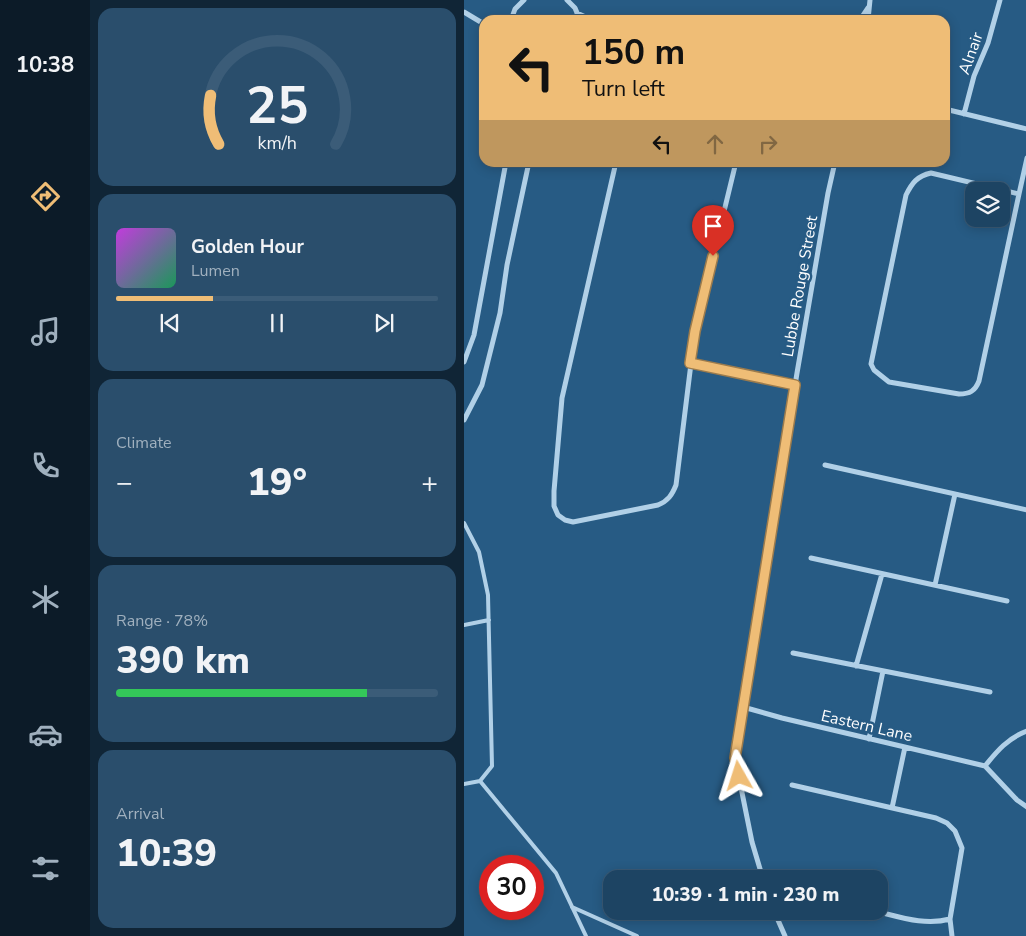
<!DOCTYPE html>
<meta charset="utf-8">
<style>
body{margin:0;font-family:"Nunito Sans",sans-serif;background:#2a4e6c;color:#f1f3f6;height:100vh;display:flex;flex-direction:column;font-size:19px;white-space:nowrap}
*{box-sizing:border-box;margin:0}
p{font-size:16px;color:#a0b0be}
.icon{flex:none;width:28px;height:28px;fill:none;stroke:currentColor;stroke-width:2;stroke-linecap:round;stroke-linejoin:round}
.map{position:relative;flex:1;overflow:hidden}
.details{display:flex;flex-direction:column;gap:8px;padding:8px;background:#102536;width:374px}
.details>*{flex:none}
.hud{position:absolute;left:15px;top:15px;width:471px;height:152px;border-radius:15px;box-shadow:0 2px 12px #0003,0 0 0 1px #3b5c78;background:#efbd76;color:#111;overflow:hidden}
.fabs{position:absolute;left:501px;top:182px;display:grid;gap:10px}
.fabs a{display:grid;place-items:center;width:45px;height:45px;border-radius:10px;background:#1d4463;box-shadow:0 2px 12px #0003,0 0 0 1px #3b5c78;font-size:25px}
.speed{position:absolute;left:15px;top:855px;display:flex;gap:10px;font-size:25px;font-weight:700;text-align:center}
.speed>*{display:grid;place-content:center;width:65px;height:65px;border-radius:50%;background:#1d4463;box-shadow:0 2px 12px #0003,0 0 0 1px #3b5c78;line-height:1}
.speed .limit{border:8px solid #d22;background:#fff;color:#111}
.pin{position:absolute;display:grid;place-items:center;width:42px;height:42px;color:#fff;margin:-51px -21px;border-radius:50% 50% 50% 0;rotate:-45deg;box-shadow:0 0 5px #0007}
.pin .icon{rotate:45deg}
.me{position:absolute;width:55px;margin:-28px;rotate:354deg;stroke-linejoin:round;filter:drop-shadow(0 0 4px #0008)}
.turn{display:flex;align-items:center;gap:18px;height:105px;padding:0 20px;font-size:22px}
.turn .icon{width:65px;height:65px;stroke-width:2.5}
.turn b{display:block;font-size:35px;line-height:42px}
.lanes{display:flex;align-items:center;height:48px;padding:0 20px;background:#0003;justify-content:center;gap:25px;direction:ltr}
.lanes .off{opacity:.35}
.big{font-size:38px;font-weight:800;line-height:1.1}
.details .tile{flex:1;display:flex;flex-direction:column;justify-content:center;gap:8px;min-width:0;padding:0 18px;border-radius:15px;background:#2a4e6c}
.details .dial{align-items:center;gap:0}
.dial svg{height:130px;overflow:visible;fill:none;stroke:#3b5c78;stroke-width:7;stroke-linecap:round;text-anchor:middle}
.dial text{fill:#f1f3f6;stroke:none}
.song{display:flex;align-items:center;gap:15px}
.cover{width:60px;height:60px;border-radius:8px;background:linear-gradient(135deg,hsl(290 70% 55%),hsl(150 70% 35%))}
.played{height:5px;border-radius:2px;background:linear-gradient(90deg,#efbd76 30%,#3b5c78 30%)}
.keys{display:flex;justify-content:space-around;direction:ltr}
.heat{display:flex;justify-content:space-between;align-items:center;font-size:28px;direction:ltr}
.charge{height:8px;border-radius:4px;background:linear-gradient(90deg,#34c759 78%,#3b5c78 0)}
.trip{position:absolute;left:139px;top:870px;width:285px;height:50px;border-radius:15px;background:#1d4463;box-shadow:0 2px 12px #0003,0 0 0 1px #3b5c78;font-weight:800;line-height:50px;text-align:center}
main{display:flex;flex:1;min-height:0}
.menu{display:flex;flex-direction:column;width:90px;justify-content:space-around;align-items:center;background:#0c1b28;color:#a0b0be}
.menu .icon{width:35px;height:35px}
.menu .selected{color:#efbd76}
.menu b{font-size:22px;color:#f1f3f6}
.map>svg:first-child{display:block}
</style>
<main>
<nav class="menu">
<b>10:38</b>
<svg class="icon selected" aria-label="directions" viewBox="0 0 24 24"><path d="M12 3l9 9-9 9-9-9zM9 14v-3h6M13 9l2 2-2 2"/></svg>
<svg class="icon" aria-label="music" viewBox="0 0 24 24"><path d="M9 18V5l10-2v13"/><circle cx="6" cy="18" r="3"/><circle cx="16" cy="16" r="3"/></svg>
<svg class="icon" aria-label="phone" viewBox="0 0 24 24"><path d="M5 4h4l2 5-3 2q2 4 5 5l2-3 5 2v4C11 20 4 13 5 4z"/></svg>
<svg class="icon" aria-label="climate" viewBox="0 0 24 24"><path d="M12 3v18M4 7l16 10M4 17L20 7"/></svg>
<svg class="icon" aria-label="car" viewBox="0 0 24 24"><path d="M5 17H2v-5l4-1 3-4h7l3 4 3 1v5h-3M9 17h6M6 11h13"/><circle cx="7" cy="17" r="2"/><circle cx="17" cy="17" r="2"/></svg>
<svg class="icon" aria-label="filters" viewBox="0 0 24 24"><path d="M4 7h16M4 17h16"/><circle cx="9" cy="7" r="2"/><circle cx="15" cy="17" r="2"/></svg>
</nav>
<section class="details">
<div class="tile dial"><svg viewBox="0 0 100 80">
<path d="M14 69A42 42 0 1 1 86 69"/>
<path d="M14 69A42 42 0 0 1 9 39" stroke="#efbd76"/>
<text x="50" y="56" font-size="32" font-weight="700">25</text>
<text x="50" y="72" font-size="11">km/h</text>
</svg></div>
<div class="tile">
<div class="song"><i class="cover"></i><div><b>Golden Hour</b><p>Lumen</p></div></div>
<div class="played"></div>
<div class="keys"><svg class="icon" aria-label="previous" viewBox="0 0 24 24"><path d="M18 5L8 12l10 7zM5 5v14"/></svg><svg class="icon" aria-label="pause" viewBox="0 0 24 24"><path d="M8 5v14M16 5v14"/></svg><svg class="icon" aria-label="next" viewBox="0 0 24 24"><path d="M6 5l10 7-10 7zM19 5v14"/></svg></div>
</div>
<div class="tile"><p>Climate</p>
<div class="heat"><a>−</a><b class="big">19°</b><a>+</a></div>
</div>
<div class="tile"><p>Range · 78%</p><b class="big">390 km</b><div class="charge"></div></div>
<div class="tile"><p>Arrival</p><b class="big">10:39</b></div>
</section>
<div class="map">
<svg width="563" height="936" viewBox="0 0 563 936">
<rect width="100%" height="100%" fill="#275b84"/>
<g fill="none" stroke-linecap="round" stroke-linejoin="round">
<path stroke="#b1d0e7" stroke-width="4" d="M0 523 15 552 24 595 28 766 16 781 0 784
M0 625 25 620
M16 781 92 873 122 936
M108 907 173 936"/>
<path stroke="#b1d0e7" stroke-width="5" d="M103 0 111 8 116 20
M0 12 20 24
M113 13 128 20
M47 20 51 9 60 0
M396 20 404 8
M404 20 406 0
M481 109 563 129
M500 114 510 76 524 43 536 0
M152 162 98 398 90 491V506L94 515 101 520 109 522 194 505C204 501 208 495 212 485L231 331 272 162
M467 173 555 194 515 381C511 391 506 394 495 394L425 382 410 370 407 364 442 195C448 183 453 176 467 173Z
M555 194 563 158
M0 362 10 335 42 162
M226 363 331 385
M0 420 18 385 36 313 43 265 65 162
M361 465 563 510
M347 558 543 601
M471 585 491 494
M329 653 526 692
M392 666 418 574
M279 707 318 718 521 766
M405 739 419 671
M521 766 553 800 563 807
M521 766C533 751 544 738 563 731
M328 785 472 818 483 823 491 831 498 848 486 919 488 936
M428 808 441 747
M299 879 288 842 271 758 333 373 364 193 371 162
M310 911 321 936
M411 911C436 917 461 926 486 919"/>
</g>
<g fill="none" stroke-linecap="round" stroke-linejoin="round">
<defs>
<path id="route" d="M249 256 231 331 226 363 331 385 271 758 275 776"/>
</defs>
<use href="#route" stroke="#9b7b4d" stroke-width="12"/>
<use href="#route" stroke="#efbd76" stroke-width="9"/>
</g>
<g text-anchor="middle" stroke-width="5" stroke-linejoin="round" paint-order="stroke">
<g font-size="16" fill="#fff" stroke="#275b84">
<text transform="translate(506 53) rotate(-70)" y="6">Alnair</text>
<text transform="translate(335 286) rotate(-80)" y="6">Lubbe Rouge Street</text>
<text transform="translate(403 725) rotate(13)" y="6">Eastern Lane</text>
</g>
</g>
</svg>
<div class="fabs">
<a><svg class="icon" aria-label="layers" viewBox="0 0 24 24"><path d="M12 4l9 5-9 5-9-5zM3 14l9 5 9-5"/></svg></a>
</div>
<div class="speed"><div class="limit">30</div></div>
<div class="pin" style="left:249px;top:256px;background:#d93025"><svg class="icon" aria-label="arrive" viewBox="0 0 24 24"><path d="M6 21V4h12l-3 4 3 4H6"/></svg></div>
<svg class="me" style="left:275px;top:776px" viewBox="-20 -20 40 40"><path d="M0-17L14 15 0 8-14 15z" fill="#efbd76" stroke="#fff" stroke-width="4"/></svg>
<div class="trip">10:39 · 1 min · 230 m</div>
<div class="hud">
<div class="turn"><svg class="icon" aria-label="left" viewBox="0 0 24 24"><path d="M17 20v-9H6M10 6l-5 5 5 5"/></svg><div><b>150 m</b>Turn left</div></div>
<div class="lanes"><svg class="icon" aria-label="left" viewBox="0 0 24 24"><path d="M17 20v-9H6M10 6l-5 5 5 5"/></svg><svg class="icon off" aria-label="ahead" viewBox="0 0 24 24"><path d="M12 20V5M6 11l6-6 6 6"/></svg><svg class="icon off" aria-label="right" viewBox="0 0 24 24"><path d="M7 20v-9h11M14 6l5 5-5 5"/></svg></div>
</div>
</div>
</main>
